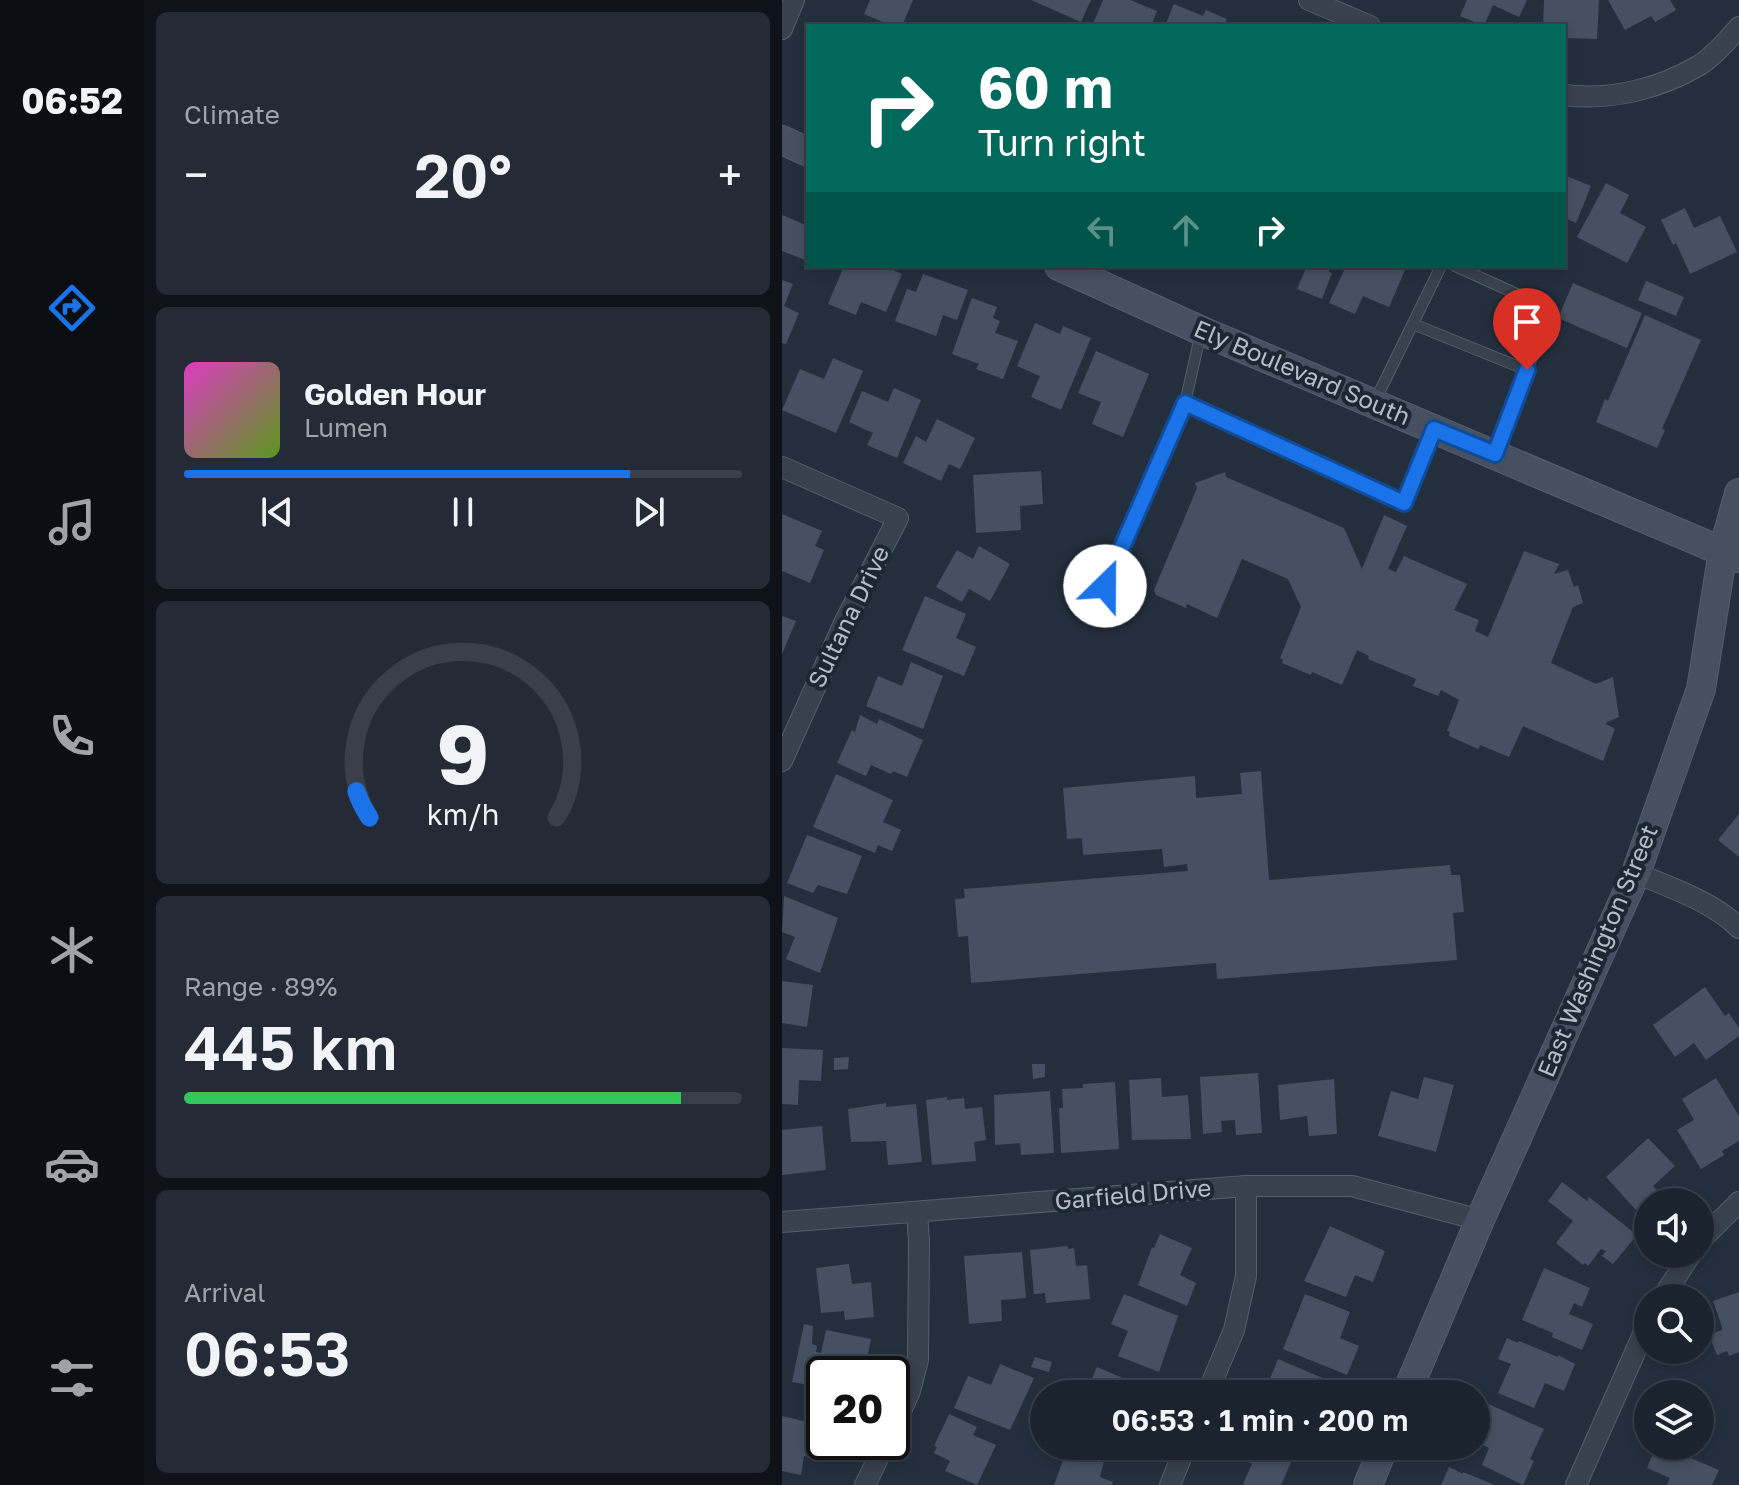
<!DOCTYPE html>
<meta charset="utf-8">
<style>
body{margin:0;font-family:"Golos Text",sans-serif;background:#242b36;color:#f1f3f6;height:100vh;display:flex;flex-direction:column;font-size:30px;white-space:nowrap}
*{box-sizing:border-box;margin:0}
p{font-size:26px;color:#a0a4aa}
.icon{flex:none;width:44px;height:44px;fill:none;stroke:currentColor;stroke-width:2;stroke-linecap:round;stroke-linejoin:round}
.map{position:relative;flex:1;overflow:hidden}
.details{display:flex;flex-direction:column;gap:12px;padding:12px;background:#0f1319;width:638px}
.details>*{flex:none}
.top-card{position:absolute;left:24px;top:24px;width:760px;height:244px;border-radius:0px;box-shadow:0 4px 12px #0003,0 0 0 2px #39404a;background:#00695c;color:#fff;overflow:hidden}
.fabs{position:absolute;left:852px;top:1188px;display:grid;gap:16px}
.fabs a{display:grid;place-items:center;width:80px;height:80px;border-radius:50%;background:#1b232e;box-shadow:0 4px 12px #0003,0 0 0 2px #39404a;font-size:40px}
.speed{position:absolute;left:24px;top:1356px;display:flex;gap:16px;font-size:40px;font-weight:700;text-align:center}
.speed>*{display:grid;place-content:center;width:104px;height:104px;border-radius:50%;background:#1b232e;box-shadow:0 4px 12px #0003,0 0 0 2px #39404a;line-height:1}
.speed .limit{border:4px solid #111;border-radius:12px;background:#fff;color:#111}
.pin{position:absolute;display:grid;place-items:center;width:68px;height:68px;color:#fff;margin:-82px -34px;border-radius:50% 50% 50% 0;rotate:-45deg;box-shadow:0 0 8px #0007}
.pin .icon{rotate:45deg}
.me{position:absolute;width:88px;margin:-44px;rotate:23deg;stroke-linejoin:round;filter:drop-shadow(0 0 6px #0008)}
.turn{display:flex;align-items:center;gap:28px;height:168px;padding:0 40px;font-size:36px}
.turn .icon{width:104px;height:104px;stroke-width:2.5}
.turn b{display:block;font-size:56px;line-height:68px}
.lanes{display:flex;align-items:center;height:76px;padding:0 40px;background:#0003;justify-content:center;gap:40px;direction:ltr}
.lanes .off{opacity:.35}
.big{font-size:60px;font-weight:600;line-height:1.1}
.details .card{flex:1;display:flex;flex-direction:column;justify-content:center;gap:12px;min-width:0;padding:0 28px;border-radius:12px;background:#242b36}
.details .dial{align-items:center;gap:0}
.dial svg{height:208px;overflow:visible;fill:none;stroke:#39404a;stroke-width:7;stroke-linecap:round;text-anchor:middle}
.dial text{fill:#f1f3f6;stroke:none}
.song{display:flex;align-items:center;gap:24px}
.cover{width:96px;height:96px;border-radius:12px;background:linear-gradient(135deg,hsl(310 70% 55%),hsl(90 70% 35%))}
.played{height:8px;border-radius:4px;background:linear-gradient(90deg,#1a73e8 80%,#39404a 80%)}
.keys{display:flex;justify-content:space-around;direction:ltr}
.heat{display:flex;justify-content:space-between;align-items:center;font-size:44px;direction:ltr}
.charge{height:12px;border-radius:6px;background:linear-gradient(90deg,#34c759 89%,#39404a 0)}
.trip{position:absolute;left:248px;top:1380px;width:460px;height:80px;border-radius:40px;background:#1b232e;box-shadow:0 4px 12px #0003,0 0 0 2px #39404a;font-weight:600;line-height:80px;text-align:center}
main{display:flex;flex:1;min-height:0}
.tabs{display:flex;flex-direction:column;width:144px;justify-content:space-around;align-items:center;background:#0b0e12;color:#a0a4aa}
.tabs .icon{width:56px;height:56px}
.tabs .on{color:#1a73e8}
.tabs b{font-size:36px;color:#f1f3f6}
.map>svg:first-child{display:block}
</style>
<main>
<nav class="tabs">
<b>06:52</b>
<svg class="icon on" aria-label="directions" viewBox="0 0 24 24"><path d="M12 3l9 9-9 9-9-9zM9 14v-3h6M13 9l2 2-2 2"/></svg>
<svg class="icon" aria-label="music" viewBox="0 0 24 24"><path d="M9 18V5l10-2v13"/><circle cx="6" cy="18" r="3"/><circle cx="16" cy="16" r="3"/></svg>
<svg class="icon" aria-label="phone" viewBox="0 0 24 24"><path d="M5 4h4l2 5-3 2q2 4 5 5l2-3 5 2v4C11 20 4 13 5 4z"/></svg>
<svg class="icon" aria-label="climate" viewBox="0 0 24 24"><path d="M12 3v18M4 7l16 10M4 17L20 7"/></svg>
<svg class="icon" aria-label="car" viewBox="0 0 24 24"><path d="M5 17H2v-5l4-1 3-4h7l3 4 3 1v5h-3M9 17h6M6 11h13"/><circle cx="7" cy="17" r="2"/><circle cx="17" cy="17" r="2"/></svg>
<svg class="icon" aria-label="filters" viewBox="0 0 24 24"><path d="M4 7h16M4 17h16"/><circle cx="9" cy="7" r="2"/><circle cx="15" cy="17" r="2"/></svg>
</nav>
<section class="details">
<div class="card"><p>Climate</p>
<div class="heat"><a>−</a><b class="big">20°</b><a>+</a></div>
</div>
<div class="card">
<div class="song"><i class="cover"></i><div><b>Golden Hour</b><p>Lumen</p></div></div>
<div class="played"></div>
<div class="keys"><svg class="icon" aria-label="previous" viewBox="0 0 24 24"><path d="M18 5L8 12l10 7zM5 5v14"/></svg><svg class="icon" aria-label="pause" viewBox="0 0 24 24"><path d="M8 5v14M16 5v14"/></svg><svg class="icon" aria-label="next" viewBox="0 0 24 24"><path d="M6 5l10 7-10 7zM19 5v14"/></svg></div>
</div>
<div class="card dial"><svg viewBox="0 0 100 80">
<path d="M14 69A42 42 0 1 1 86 69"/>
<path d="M14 69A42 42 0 0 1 9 59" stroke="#1a73e8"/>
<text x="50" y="56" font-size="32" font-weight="700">9</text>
<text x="50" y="72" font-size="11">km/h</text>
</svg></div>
<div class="card"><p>Range · 89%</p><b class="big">445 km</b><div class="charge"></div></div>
<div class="card"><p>Arrival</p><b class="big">06:53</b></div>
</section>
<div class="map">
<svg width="957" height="1485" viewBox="0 0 957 1485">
<rect width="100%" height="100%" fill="#242f3e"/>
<path fill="#455162" d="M88 0H131L120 26H110L82 14Z
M249 0H309L299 22Z
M321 0H348L375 11 369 26H310Z
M685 0H745L737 17 711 5 702 26 678 16Z
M762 0H817L815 39 782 38V26H761Z
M826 0H888L894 10 873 22 869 16 843 30Z
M392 4 421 16 424 10 445 19 442 26H383Z
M782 175 809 186 794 223 782 218Z
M824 183 847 195 838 213 864 227 845 263 795 237Z
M903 208 912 228 938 216 955 252 908 274 894 243 891 245 879 220Z
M0 215 26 226V261L0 251Z
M62 266H102L120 274 104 312 79 302 74 315 46 304Z
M525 266H549L547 272 550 273 540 299 515 289Z
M564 266H614L623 270 607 307 581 296 573 314 547 303Z
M141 274 186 290 175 320 161 315 154 336 113 321 125 289 134 292Z
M0 280 11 284 2 306 17 313 4 344 0 343Z
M864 281 902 297 894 316 856 300Z
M791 283 860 313 845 348 776 318Z
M190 298 215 307 211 318 218 321 213 333 236 341 221 379 194 369 197 364 170 354Z
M863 315 919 340 880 429 883 430 875 448 814 422 823 399 826 401Z
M253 323 278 334 281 326 309 338 279 410 249 397 258 376 235 366Z
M314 351 367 374 341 437 310 424 319 402 296 393Z
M51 358 81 371 54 433 0 410 18 369 42 379Z
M112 388 139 400 115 458 85 445 91 433 67 422 80 391 106 402Z
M155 419 193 438 178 469 167 464 159 481 121 463 134 436 144 442Z
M259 471 261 504 238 506 239 530 194 533 191 475Z
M443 472 444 477 562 528 580 569 602 515 625 526 606 569 614 572 622 556 685 584 672 610 697 620 693 631 706 637 742 551 777 564 772 574 786 570 792 587 796 585 801 603 791 607 769 663 814 684 831 677 837 717 825 722 824 724 833 729 821 761 741 726 727 757 698 745 696 749 667 736 668 732 665 731 677 700 659 690 656 696 631 686 634 679 586 659 587 656 575 650 560 685 530 672 529 675 500 663 501 660 498 658 519 607 506 579 460 559 435 618 405 604 404 608 374 595 372 590 415 488 413 483Z
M0 514 40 531 33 546 42 550 28 583 0 571Z
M197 546 228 564 208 601 187 589 180 602 154 587 175 550 191 559Z
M143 596 184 614 174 638 194 647 182 676 120 650Z
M0 616 14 621 0 654Z
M129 662 161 676 141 729 84 706 96 676 120 686Z
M78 715 95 724 97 719 141 740 125 777 111 771 109 774 89 765 84 776 55 763 70 730 73 732Z
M479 771 487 880 668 865 669 875H678L682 912 671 913 675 960 435 979 434 963 189 983 186 936 176 937 173 899 183 898 182 889 406 871 405 864 382 867 380 849 301 855 300 838 285 839 281 788 413 776 414 798 460 794 458 773Z
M54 774 111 800 101 822 119 830 110 851 96 845 93 853 31 827Z
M957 814V857L936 840Z
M25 835 80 856 65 894 36 885 31 893 5 883Z
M2 896 56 918 38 973 4 959 13 937 0 932Z
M0 981 31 985 25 1027 0 1023Z
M923 987 943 1016 947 1013 957 1028V1036L924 1060 912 1043 893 1057 871 1025Z
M0 1048 41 1050 39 1081 17 1080 16 1105 0 1104Z
M67 1057 66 1069 52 1070V1058Z
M250 1064H263V1077L251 1079Z
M476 1073 480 1133 454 1135 453 1120 439 1121 440 1132 421 1134 418 1077Z
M642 1077 672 1085 654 1152 596 1136 609 1091 636 1099Z
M379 1078 380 1097 406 1095 409 1139 350 1140 347 1080Z
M934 1078 957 1116V1141L940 1151 942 1155 919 1169 895 1130 912 1120 900 1099Z
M552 1079 555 1134 527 1136 525 1116 498 1120 496 1085Z
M333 1082 337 1149 279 1153 277 1108H281L280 1089 301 1088V1084Z
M268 1091 272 1153 239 1155 238 1143 213 1145 212 1095Z
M165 1097V1100L182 1098 183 1109 200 1107 204 1140 192 1142 194 1161 150 1165 144 1100Z
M104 1103V1107L134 1104 140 1162 106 1165 104 1141 69 1142 66 1109Z
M40 1126 44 1170 0 1175V1130Z
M866 1138 893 1166 871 1186 886 1202H866L864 1221 824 1177Z
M780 1182 805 1201 807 1197 855 1235 831 1264 820 1256 824 1251 819 1249 806 1266 803 1263 801 1265 774 1243 791 1221 766 1201Z
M548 1226 603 1251 591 1282 573 1275 564 1297 522 1281Z
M378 1234 410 1248 398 1275 414 1283 405 1306 356 1285 370 1247 372 1248Z
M286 1246V1249L292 1248 294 1266 305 1265 308 1299 264 1303 263 1293 252 1294 248 1250Z
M240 1252 244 1298 219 1300 220 1321 187 1324 182 1256Z
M67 1264 70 1284 89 1282 92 1317 63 1320 62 1311 39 1313 34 1268Z
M762 1268 808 1288 800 1307 792 1303 787 1314 811 1324 800 1350 770 1337 771 1333 740 1320Z
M957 1292V1352L947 1356 945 1351 935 1355 927 1335 940 1330V1327L931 1301Z
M342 1294 396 1316 377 1372 336 1356 346 1331 329 1324Z
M523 1294 568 1312 558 1338 577 1346 565 1375 501 1349Z
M22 1324 31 1326 30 1344 35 1346 34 1352 39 1353 44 1330 89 1339 82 1374H42V1388L10 1382Z
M725 1338 736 1343 737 1341 776 1357V1355L793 1364 782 1391 763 1383 752 1408 716 1393 729 1364 716 1359Z
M253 1357 270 1362 267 1372 249 1367Z
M496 1359 552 1383 547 1394H485L490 1384 486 1383Z
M218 1364 252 1378 228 1430 172 1408 186 1376 209 1385Z
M315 1367 369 1390 367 1394H303Z
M702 1402 762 1429 748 1459 752 1461 741 1485 700 1465 707 1448 694 1442V1420Z
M167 1414 195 1427 191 1435 214 1445 195 1485 163 1471 168 1461 152 1453 155 1447 152 1446Z
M0 1416 39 1425 33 1458 22 1456 19 1475 0 1471Z
M289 1446 325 1448 318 1477 331 1482 330 1485H272L285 1449 287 1450Z
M458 1446H510L515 1449 499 1485H464L461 1484 470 1464 466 1462 469 1456 456 1450Z
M874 1446H890L907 1454 906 1457 937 1470 930 1485H885L888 1478 865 1468Z
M667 1467 681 1474V1472L713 1485H659Z"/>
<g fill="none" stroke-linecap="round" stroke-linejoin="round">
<defs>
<path id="service" d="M673 266 768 309 714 453
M631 324 745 370
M419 332 403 403 622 503 652 431
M593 401 659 266
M323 586 403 403"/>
<path id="minor" d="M527 0 588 26
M0 29 12 0
M782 95C827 101 877 89 916 66 931 57 946 40 957 27
M0 467 116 518 63 621 0 761
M854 873C889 888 930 901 957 928
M0 1222 464 1186H570L698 1220
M918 1241 957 1202
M880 1298 909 1254
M425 1394 452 1330 464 1276V1186
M110 1431 128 1391 136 1360 137 1242 135 1212
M83 1485 104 1442
M388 1485 404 1446
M794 1485 866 1323"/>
<path id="secondary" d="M0 140 26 152
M277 266 420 331 956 558
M624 1394 698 1220 854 873 919 689 941 551 957 493
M586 1485 602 1446"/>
</defs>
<use href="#service" stroke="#565f6c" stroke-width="12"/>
<use href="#minor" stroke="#565f6c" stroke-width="22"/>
<use href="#secondary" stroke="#565f6c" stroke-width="30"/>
<use href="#service" stroke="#38414e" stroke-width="10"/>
<use href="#minor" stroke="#38414e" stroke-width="20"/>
<use href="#secondary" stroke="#465061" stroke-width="28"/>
</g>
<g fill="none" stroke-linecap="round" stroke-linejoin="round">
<defs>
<path id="route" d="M323 586 403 403 622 503 652 429 713 454 745 370"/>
</defs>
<use href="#route" stroke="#114b97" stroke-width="20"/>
<use href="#route" stroke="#1a73e8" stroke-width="14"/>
</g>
<g text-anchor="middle" stroke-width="8" stroke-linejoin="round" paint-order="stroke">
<g font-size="24" fill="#b4bcc9" stroke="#1d2633">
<text transform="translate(520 373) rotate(23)" y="8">Ely Boulevard South</text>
<text transform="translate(67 617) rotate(-64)" y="8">Sultana Drive</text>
<text transform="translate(816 951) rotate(-67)" y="8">East Washington Street</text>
<text transform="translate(351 1195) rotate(-5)" y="8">Garfield Drive</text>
</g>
</g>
</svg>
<div class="fabs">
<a><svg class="icon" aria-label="sound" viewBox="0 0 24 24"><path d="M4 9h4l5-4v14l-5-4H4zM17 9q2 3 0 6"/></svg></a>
<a><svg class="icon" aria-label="search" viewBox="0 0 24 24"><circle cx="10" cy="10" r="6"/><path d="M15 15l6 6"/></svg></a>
<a><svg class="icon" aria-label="layers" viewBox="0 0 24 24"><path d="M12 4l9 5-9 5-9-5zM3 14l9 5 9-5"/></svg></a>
</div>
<div class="speed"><div class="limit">20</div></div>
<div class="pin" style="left:745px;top:370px;background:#d93025"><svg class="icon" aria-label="arrive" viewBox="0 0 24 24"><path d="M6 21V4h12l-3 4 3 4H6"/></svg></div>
<svg class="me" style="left:323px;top:586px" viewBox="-20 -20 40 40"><circle r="19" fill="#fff"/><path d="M0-13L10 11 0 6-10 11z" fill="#1a73e8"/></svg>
<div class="trip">06:53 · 1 min · 200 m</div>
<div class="top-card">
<div class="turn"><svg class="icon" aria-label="right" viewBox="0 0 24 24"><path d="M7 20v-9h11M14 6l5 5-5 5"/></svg><div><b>60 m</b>Turn right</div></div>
<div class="lanes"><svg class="icon off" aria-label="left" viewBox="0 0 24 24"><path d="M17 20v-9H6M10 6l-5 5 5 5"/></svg><svg class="icon off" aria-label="ahead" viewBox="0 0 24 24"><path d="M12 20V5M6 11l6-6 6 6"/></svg><svg class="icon" aria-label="right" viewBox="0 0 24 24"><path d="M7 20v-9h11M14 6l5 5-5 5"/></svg></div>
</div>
</div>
</main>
